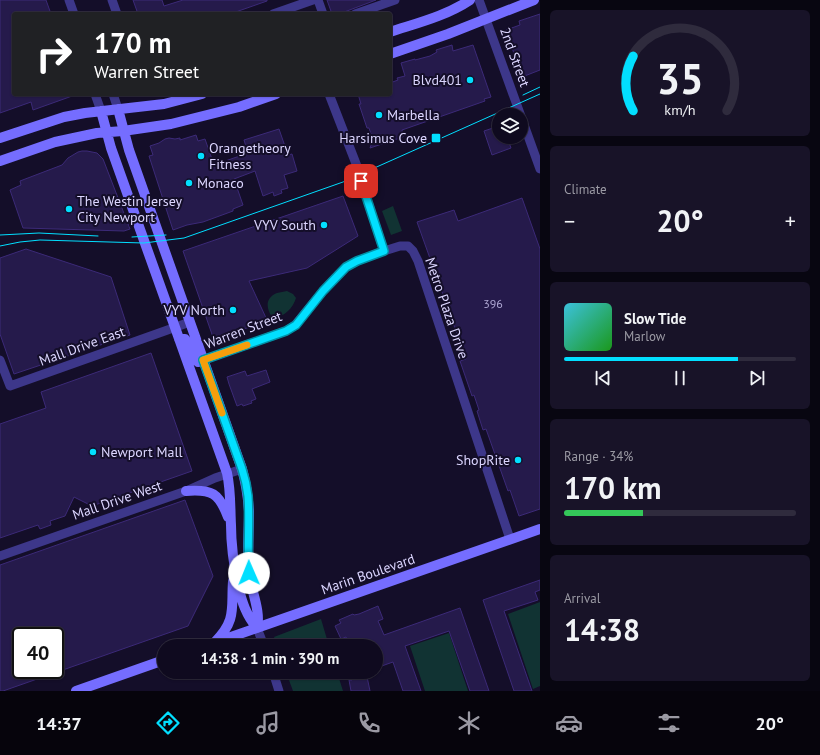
<!DOCTYPE html>
<meta charset="utf-8">
<style>
body{margin:0;font-family:"PT Sans",sans-serif;background:#181328;color:#f1f3f6;height:100vh;display:flex;flex-direction:column;font-size:15px;white-space:nowrap}
*{box-sizing:border-box;margin:0}
p{font-size:13px;color:#9b9aa4}
.icon{flex:none;width:22px;height:22px;fill:none;stroke:currentColor;stroke-width:2;stroke-linecap:round;stroke-linejoin:round}
.map{position:relative;flex:1;overflow:hidden}
.panel{display:flex;flex-direction:column;gap:10px;padding:10px;background:#080611;width:280px}
.panel>*{flex:none}
.banner{position:absolute;left:12px;top:12px;width:380px;height:84px;border-radius:4px;box-shadow:0 1px 3px #0004,0 0 0 1px #2f2b3d;background:#202124;color:#fff;overflow:hidden}
.tools{position:absolute;left:492px;top:108px;display:grid;gap:8px}
.tools a{display:grid;place-items:center;width:36px;height:36px;border-radius:50%;background:#0f0a1f;box-shadow:0 1px 3px #0004,0 0 0 1px #2f2b3d;font-size:20px}
.speed{position:absolute;left:12px;top:627px;display:flex;gap:8px;font-size:20px;font-weight:700;text-align:center}
.speed>*{display:grid;place-content:center;width:52px;height:52px;border-radius:50%;background:#0f0a1f;box-shadow:0 1px 3px #0004,0 0 0 1px #2f2b3d;line-height:1}
.speed .limit{border:2px solid #111;border-radius:6px;background:#fff;color:#111}
.pin{position:absolute;display:grid;place-items:center;width:34px;height:34px;color:#fff;margin:-17px;border-radius:8px;box-shadow:0 2px 6px #0006}
.me{position:absolute;width:44px;margin:-22px;rotate:359deg;stroke-linejoin:round;filter:drop-shadow(0 0 3px #0008)}
.turn{display:flex;align-items:center;gap:14px;height:84px;padding:0 16px;font-size:18px}
.turn .icon{width:52px;height:52px;stroke-width:2.5}
.turn b{display:block;font-size:28px;line-height:34px}
.big{font-size:30px;font-weight:700;line-height:1.1}
.panel .widget{flex:1;display:flex;flex-direction:column;justify-content:center;gap:6px;min-width:0;padding:0 14px;border-radius:6px;background:#181328}
.panel .dial{align-items:center;gap:0}
.dial svg{height:104px;overflow:visible;fill:none;stroke:#2f2b3d;stroke-width:7;stroke-linecap:round;text-anchor:middle}
.dial text{fill:#f1f3f6;stroke:none}
.song{display:flex;align-items:center;gap:12px}
.cover{width:48px;height:48px;border-radius:6px;background:linear-gradient(135deg,hsl(190 70% 55%),hsl(120 70% 35%))}
.played{height:4px;border-radius:2px;background:linear-gradient(90deg,#02dfff 75%,#2f2b3d 75%)}
.keys{display:flex;justify-content:space-around;direction:ltr}
.heat{display:flex;justify-content:space-between;align-items:center;font-size:22px;direction:ltr}
.charge{height:6px;border-radius:3px;background:linear-gradient(90deg,#34c759 34%,#2f2b3d 0)}
.trip{position:absolute;left:157px;top:639px;width:226px;height:40px;border-radius:20px;background:#0f0a1f;box-shadow:0 1px 3px #0004,0 0 0 1px #2f2b3d;font-weight:700;line-height:40px;text-align:center}
.tab-bar{display:flex;height:64px;justify-content:space-around;align-items:center;background:#06040c;color:#9b9aa4}
.tab-bar .icon{width:28px;height:28px}
.tab-bar .current{color:#02dfff}
.tab-bar b{font-size:18px;color:#f1f3f6}
main{display:flex;flex:1;min-height:0}
.map>svg:first-child{display:block}
</style>
<main>
<div class="map">
<svg width="540" height="691" viewBox="0 0 540 691">
<rect width="100%" height="100%" fill="#140e29"/>
<path fill="#133" d="M393 206 402 231 391 235 382 211Z
M287 291 293 294 296 298C293 308 283 319 272 317 266 308 265 298 277 293 280 292 284 292 287 291Z
M540 602V686L533 689 508 614Z
M321 619 329 646H277L274 637Z
M449 633 468 691H425L410 646Z
M286 672H337L343 691H293Z"/>
<path fill="#251a4b" stroke="#3c2a78" fill-rule="evenodd" d="M0 0H46L51 14H14V94H75V95L33 110 31 102 0 113Z
M133 0H162L164 6 183 0H267V1L230 14H138Z
M327 0H376L339 14H332Z
M540 14V70L522 77 506 30 520 25 519 21Z
M452 45 453 51 473 45 491 97 484 99 485 101 402 130 403 137 370 148 373 140 369 128H367L359 104H361L358 94H390V83L398 80 397 78 405 76 401 63 415 59V60L430 56 437 52 436 50Z
M499 126V137H507L511 148 492 155 484 131Z
M279 129 288 155 292 154 297 171 284 175 288 188 281 190 282 193 274 196 273 192 263 196 255 171 234 179 243 205 233 209V211L203 222 187 225 173 230 149 156 153 155 150 146 159 143 165 139 169 138 175 139 180 138V140L196 135 198 141 205 139 214 165 248 153 244 140Z
M82 151H87L97 153 103 159 130 229 124 231 23 228 10 190 21 185 20 181 62 165 68 158 78 152Z
M343 196 358 236 307 268 249 281 267 320 265 321V323L225 334 227 338 215 343 183 251Z
M522 198 540 249V509L519 516 510 490 508 491 486 429 483 430 477 411 479 410 474 395 472 396 460 361 466 359 417 222 454 210 458 221Z
M26 249 111 277 130 335 14 374 0 334V258Z
M151 353 192 471 92 506 74 497 65 516 50 521 51 525 40 529 38 525 0 538V424L46 408 41 392Z
M266 370 270 382 252 389 256 399 251 401 252 403 243 406 242 404 237 406 229 384 227 377 245 371 247 376Z
M185 500 213 576 188 626 3 691H0V565ZM21 636H55V670H21Z
M540 580V590L535 592 538 600 504 611 532 691H514L483 600Z
M378 606 383 619 378 621 384 635 460 608 489 691H470L449 631 405 646 421 691H403L393 662 376 668V646H350L346 637 341 639 335 626 341 623 339 620 353 614 354 615 359 614Z
M359 672H366L370 691H351L349 680H352L351 674Z"/>
<g fill="none" stroke-linecap="round" stroke-linejoin="round">
<path stroke="#3d378a" stroke-width="9" d="M69 0 74 14
M112 0 117 14
M318 0 323 14
M479 0 540 169
M273 14 313 0
M355 14 395 0
M95 94 101 111
M113 94 118 109
M329 94 360 174 365 193 384 251 400 246H408L413 251 418 261 510 539
M0 360 10 386 190 322
M203 360 286 331 295 325 323 291 346 267 357 261 384 251
M0 556 186 491 215 478 242 469
M257 628 264 646
M273 672 279 691"/>
<path stroke="#756dff" stroke-width="10" d="M390 32C417 23 446 16 470 0
M390 54 448 34 534 0
M118 109 129 150 242 469C246 483 248 497 249 511 249 532 247 553 249 573 251 591 261 610 257 628
M101 111 111 148 227 473C231 491 230 507 231 525 231 546 234 566 238 586 242 602 246 615 257 628
M0 138 64 117 85 113 164 104 202 94
M0 161 55 142 97 133 123 131 171 124 239 107 276 94
M179 339H185L190 347 195 359 198 362 203 360
M186 491C212 489 219 493 228 517
M215 642C237 620 231 608 233 581
M205 646 540 529
M76 691 164 660"/>
<path stroke="#02dfff" stroke-width="1" d="M523 95 540 87
M0 235 39 233 98 236
M132 237 166 235
M0 246 20 242 40 240 144 243 184 238 343 182 540 94"/>
</g>
<g fill="none" stroke-linecap="round" stroke-linejoin="round">
<defs>
<path id="route" d="M249 573C247 547 250 522 248 496 247 487 245 478 242 469L203 360 286 331 296 325 323 291 346 267 357 261 384 251 361 181"/>
</defs>
<use href="#route" stroke="#0191a6" stroke-width="10"/>
<use href="#route" stroke="#02dfff" stroke-width="7"/>
<path stroke="#f59e0b" stroke-width="7" d="M222 413 203 360 247 345"/>
</g>
<g fill="#02dfff" stroke="#140e29" stroke-width="1.5">
<circle cx="470" cy="80" r="4"/>
<circle cx="379" cy="115" r="4"/>
<rect x="431" y="133" width="10" height="10" rx="2"/>
<circle cx="201" cy="156" r="4"/>
<circle cx="189" cy="183" r="4"/>
<circle cx="69" cy="209" r="4"/>
<circle cx="324" cy="225" r="4"/>
<circle cx="233" cy="310" r="4"/>
<circle cx="93" cy="452" r="4"/>
<circle cx="518" cy="460" r="4"/>
</g>
<g text-anchor="middle" stroke-width="4" stroke-linejoin="round" paint-order="stroke">
<g font-size="12" fill="#aea7d2">
<text x="493" y="308">396</text>
</g>
<g font-size="14" fill="#dcd6ff" stroke="#140e29">
<text transform="translate(515 57) rotate(70)" y="5">2nd Street</text>
<text transform="translate(447 308) rotate(71)" y="5">Metro Plaza Drive</text>
<text transform="translate(243 330) rotate(-21)" y="5">Warren Street</text>
<text transform="translate(82 346) rotate(-20)" y="5">Mall Drive East</text>
<text transform="translate(117 500) rotate(-19)" y="5">Mall Drive West</text>
<text transform="translate(368 574) rotate(-19)" y="5">Marin Boulevard</text>
</g>
<g font-size="14" fill="#dcd6ff" stroke="#140e29" text-anchor="end">
<text x="462" y="85">Blvd401</text>
<text x="387" y="120" text-anchor="start">Marbella</text>
<text x="427" y="143">Harsimus Cove</text>
<text x="209" y="153" text-anchor="start">Orangetheory<tspan x="209" dy="16">Fitness</tspan></text>
<text x="197" y="188" text-anchor="start">Monaco</text>
<text x="77" y="206" text-anchor="start">The Westin Jersey<tspan x="77" dy="16">City Newport</tspan></text>
<text x="316" y="230">VYV South</text>
<text x="225" y="315">VYV North</text>
<text x="101" y="457" text-anchor="start">Newport Mall</text>
<text x="510" y="465">ShopRite</text>
</g>
</g>
</svg>
<div class="tools">
<a><svg class="icon" aria-label="layers" viewBox="0 0 24 24"><path d="M12 4l9 5-9 5-9-5zM3 14l9 5 9-5"/></svg></a>
</div>
<div class="speed"><div class="limit">40</div></div>
<div class="pin" style="left:361px;top:181px;background:#d93025"><svg class="icon" aria-label="arrive" viewBox="0 0 24 24"><path d="M6 21V4h12l-3 4 3 4H6"/></svg></div>
<svg class="me" style="left:249px;top:573px" viewBox="-20 -20 40 40"><circle r="19" fill="#fff"/><path d="M0-13L10 11 0 6-10 11z" fill="#02dfff"/></svg>
<div class="trip">14:38 · 1 min · 390 m</div>
<div class="banner">
<div class="turn"><svg class="icon" aria-label="right" viewBox="0 0 24 24"><path d="M7 20v-9h11M14 6l5 5-5 5"/></svg><div><b>170 m</b>Warren Street</div></div>
</div>
</div>
<section class="panel">
<div class="widget dial"><svg viewBox="0 0 100 80">
<path d="M14 69A42 42 0 1 1 86 69"/>
<path d="M14 69A42 42 0 0 1 14 27" stroke="#02dfff"/>
<text x="50" y="56" font-size="32" font-weight="700">35</text>
<text x="50" y="72" font-size="11">km/h</text>
</svg></div>
<div class="widget"><p>Climate</p>
<div class="heat"><a>−</a><b class="big">20°</b><a>+</a></div>
</div>
<div class="widget">
<div class="song"><i class="cover"></i><div><b>Slow Tide</b><p>Marlow</p></div></div>
<div class="played"></div>
<div class="keys"><svg class="icon" aria-label="previous" viewBox="0 0 24 24"><path d="M18 5L8 12l10 7zM5 5v14"/></svg><svg class="icon" aria-label="pause" viewBox="0 0 24 24"><path d="M8 5v14M16 5v14"/></svg><svg class="icon" aria-label="next" viewBox="0 0 24 24"><path d="M6 5l10 7-10 7zM19 5v14"/></svg></div>
</div>
<div class="widget"><p>Range · 34%</p><b class="big">170 km</b><div class="charge"></div></div>
<div class="widget"><p>Arrival</p><b class="big">14:38</b></div>
</section>
</main>
<nav class="tab-bar">
<b>14:37</b>
<svg class="icon current" aria-label="directions" viewBox="0 0 24 24"><path d="M12 3l9 9-9 9-9-9zM9 14v-3h6M13 9l2 2-2 2"/></svg>
<svg class="icon" aria-label="music" viewBox="0 0 24 24"><path d="M9 18V5l10-2v13"/><circle cx="6" cy="18" r="3"/><circle cx="16" cy="16" r="3"/></svg>
<svg class="icon" aria-label="phone" viewBox="0 0 24 24"><path d="M5 4h4l2 5-3 2q2 4 5 5l2-3 5 2v4C11 20 4 13 5 4z"/></svg>
<svg class="icon" aria-label="climate" viewBox="0 0 24 24"><path d="M12 3v18M4 7l16 10M4 17L20 7"/></svg>
<svg class="icon" aria-label="car" viewBox="0 0 24 24"><path d="M5 17H2v-5l4-1 3-4h7l3 4 3 1v5h-3M9 17h6M6 11h13"/><circle cx="7" cy="17" r="2"/><circle cx="17" cy="17" r="2"/></svg>
<svg class="icon" aria-label="filters" viewBox="0 0 24 24"><path d="M4 7h16M4 17h16"/><circle cx="9" cy="7" r="2"/><circle cx="15" cy="17" r="2"/></svg>
<b>20°</b>
</nav>
